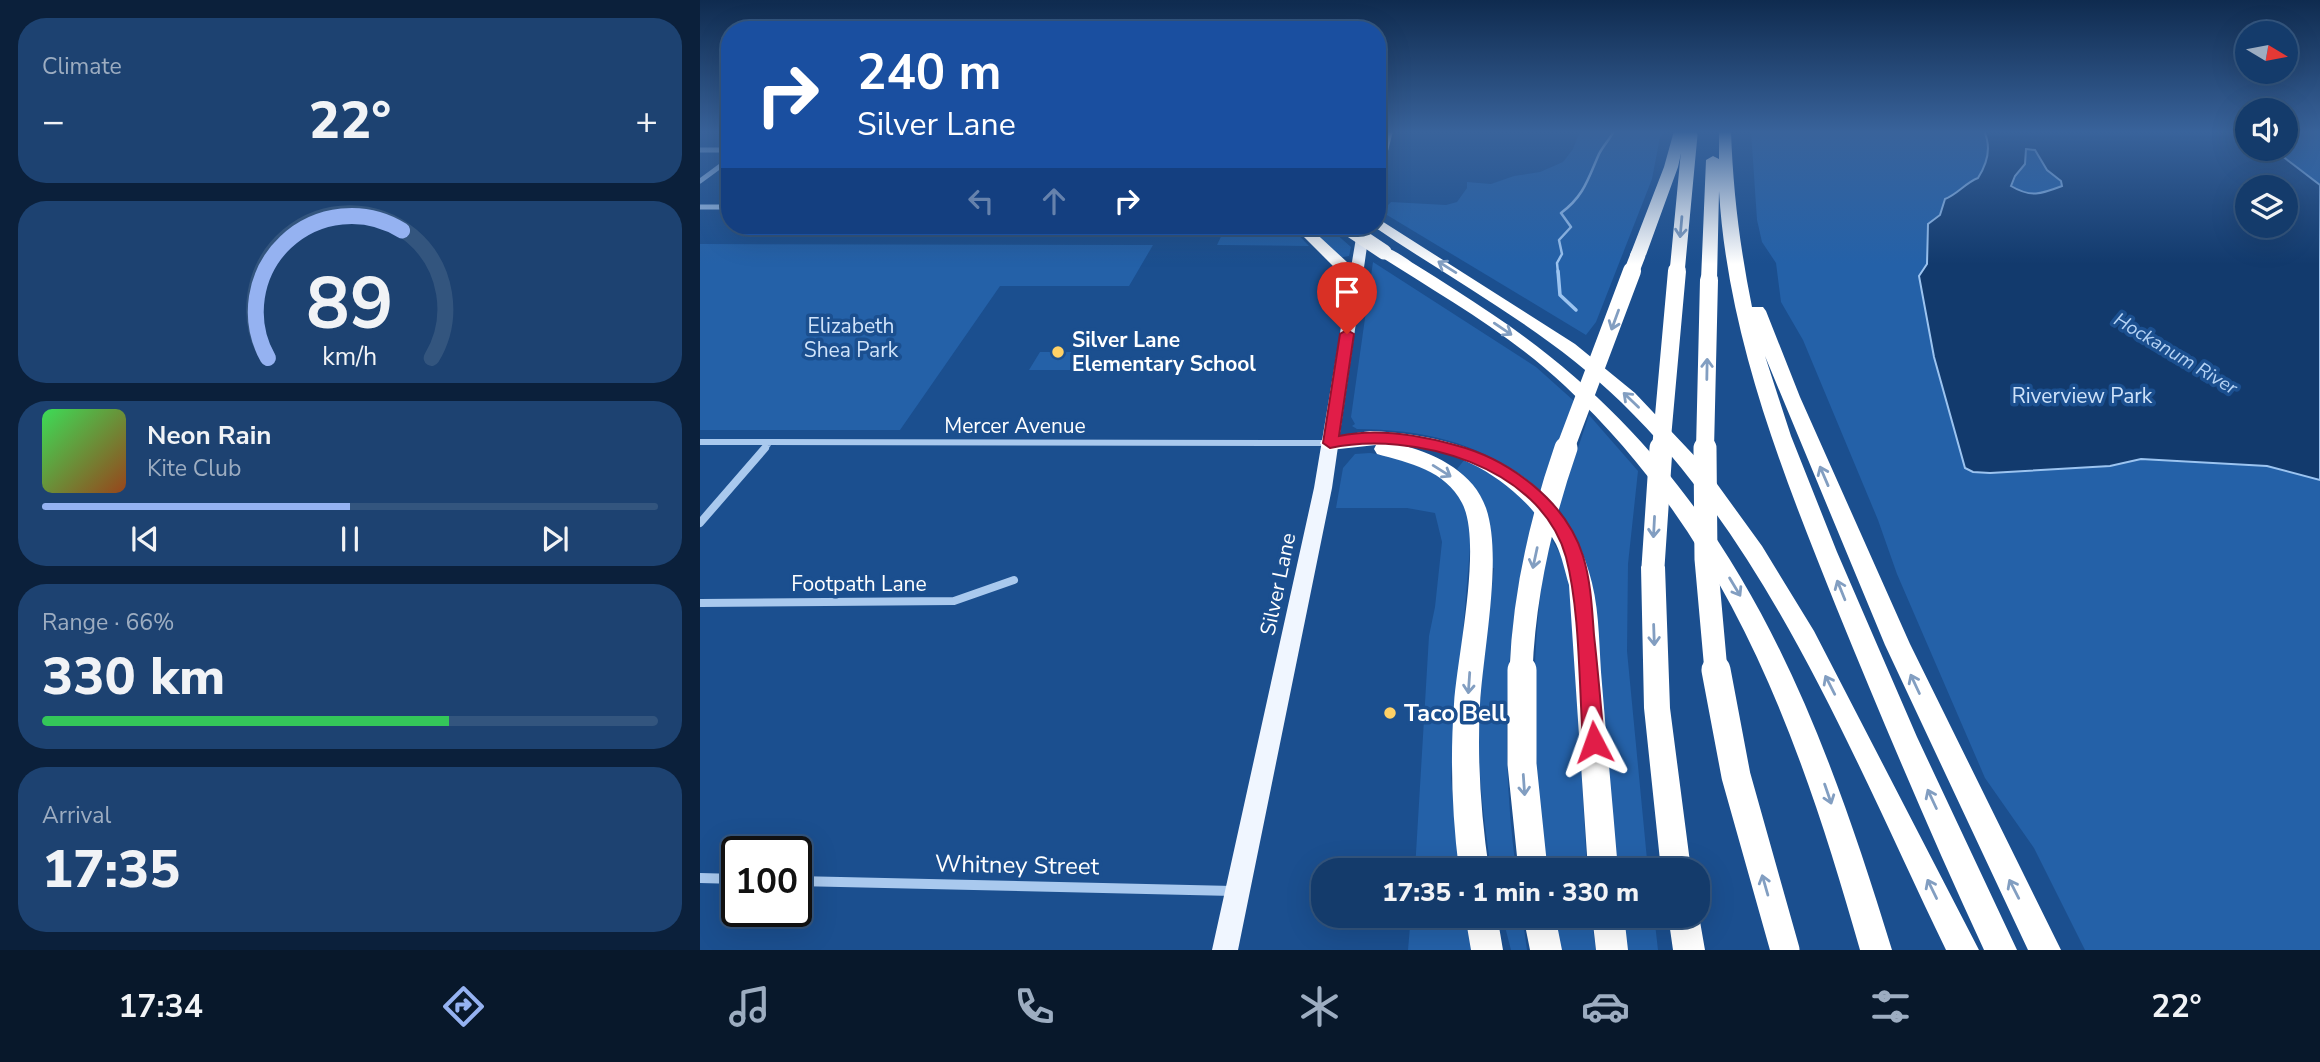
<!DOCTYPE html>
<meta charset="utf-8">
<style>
body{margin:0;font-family:"Nunito Sans",sans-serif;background:#1d4271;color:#f1f3f6;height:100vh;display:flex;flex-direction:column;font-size:26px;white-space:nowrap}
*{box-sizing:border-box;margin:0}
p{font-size:23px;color:#9dadc1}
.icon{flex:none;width:38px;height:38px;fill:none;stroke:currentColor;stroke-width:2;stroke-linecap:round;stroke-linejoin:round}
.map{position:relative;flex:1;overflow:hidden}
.drawer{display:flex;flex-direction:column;gap:18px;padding:18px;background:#0b203b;width:700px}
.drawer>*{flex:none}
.banner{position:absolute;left:21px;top:21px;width:665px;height:214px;border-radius:28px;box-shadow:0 7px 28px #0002,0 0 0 2px #33557e;background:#1a4fa0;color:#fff;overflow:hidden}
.needle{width:46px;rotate:100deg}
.buttons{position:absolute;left:1535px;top:21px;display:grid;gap:14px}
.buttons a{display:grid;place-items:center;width:63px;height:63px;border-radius:50%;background:#143b6b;box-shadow:0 7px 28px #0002,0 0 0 2px #33557e;font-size:35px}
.speed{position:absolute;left:21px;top:836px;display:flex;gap:14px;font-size:35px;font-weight:700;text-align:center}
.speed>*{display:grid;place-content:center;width:91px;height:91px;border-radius:50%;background:#143b6b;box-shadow:0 7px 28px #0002,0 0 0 2px #33557e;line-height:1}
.speed .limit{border:4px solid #111;border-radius:10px;background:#fff;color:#111}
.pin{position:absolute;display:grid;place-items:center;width:60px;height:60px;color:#fff;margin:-72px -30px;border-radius:50% 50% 50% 0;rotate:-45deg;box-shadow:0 0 7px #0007}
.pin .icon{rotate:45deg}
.me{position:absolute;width:77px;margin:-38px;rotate:356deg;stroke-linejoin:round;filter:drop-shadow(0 0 5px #0008)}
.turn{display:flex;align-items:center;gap:24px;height:147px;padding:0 21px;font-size:32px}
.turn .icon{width:91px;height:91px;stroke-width:2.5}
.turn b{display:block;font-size:49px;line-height:60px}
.lanes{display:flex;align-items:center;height:66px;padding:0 21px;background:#0003;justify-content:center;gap:35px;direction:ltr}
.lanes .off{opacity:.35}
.big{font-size:52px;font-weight:800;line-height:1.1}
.drawer .tile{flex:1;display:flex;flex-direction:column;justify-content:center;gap:10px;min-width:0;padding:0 24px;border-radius:28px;background:#1d4271}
.drawer .dial{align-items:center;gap:0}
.dial svg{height:182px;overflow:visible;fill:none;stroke:#33557e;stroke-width:7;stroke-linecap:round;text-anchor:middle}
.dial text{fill:#f1f3f6;stroke:none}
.song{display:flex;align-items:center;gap:21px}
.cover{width:84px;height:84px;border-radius:10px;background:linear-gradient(135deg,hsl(130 70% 55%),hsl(20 70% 35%))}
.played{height:7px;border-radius:4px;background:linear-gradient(90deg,#95b2f1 50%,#33557e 50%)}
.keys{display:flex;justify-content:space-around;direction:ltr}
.heat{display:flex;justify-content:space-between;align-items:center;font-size:38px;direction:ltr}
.charge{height:10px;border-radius:5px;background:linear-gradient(90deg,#34c759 66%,#33557e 0)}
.trip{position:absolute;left:611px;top:858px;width:399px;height:70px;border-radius:28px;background:#143b6b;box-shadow:0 7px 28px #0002,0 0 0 2px #33557e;font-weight:800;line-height:70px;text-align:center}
.dock{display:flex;height:112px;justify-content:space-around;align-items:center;background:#08182b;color:#9dadc1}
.dock .icon{width:49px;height:49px}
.dock .selected{color:#95b2f1}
.dock b{font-size:32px;color:#f1f3f6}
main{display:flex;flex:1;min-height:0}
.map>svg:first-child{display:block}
</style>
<main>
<section class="drawer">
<div class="tile"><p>Climate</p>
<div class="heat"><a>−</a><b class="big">22°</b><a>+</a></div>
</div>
<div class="tile dial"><svg viewBox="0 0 100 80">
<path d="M14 69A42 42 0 1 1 86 69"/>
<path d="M14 69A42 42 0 0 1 73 13" stroke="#95b2f1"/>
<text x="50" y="56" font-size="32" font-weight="700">89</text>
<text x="50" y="72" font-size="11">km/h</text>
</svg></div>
<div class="tile">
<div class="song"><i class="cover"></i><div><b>Neon Rain</b><p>Kite Club</p></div></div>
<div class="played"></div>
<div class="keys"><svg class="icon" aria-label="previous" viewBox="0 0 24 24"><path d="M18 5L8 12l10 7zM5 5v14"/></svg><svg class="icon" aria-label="pause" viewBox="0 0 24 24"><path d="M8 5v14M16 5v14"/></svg><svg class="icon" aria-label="next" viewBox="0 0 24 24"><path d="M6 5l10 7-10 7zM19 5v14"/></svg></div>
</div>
<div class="tile"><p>Range · 66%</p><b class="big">330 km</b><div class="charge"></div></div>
<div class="tile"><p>Arrival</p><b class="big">17:35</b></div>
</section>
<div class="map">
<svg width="1620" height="950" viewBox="0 0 1620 950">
<rect width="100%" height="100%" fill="#1b4f8f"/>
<path fill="#2461a8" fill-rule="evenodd" d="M880 131H966L960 137 952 179 896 322 886 335 687 215 685 208 691 202 746 205 757 202 767 188V182L791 184 814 176 840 172 863 162 873 149Z
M1051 131H1547V149H1586V131H1620V950H1385L1334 848 1285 778 1197 574 1178 520 1103 340 1081 302 1076 263 1062 242 1057 220ZM1547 187H1586V226H1547Z
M526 226H590L609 246 517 245Z
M605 226H627L651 247 649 256 638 258Z
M0 244 453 245 429 286H300L200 430H0Z
M673 262 836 367 874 401 840 492C786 443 728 430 657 429L652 426 655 424 651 417Z
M340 352H387L377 370H329Z
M889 415 938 471 928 564 927 651 948 870H915L893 592C885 561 878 534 858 508Z
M670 453C705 458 759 473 769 513 771 520 771 528 771 535L751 778 760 870H715L729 636 735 607 742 542 735 513 707 508H636L643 468 655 454Z
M765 459 797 476 835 510C804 627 800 749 816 870H791C785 825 778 780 779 735 780 679 788 623 794 568L789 569C795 529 787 498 757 469Z
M850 536 866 565 872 600 887 870H846C833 758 827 647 850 536Z
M711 915H767L772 950H708Z
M802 915H822L827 950H811Z
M854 915H891L896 950H860Z
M921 915H954L958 950H925Z"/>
<path fill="#123a6d" stroke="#9cc4f0" stroke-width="2" fill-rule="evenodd" d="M1284 131H1547V149H1573L1620 185V480L1567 466 1441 459 1410 466 1290 473 1273 472 1265 468 1234 357 1219 276 1227 264 1228 224 1240 215 1245 199C1258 194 1265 183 1278 178 1287 164 1292 148 1284 131ZM1326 149 1335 150 1347 170 1361 181 1362 186C1341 194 1331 198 1311 186L1315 176 1325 164ZM1547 187H1586V226H1547Z"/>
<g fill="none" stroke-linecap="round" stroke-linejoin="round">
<path stroke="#9cc4f0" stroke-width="2.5" d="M858 273 857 263 862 254 859 240 871 227 861 213C884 196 888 179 899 154 903 146 910 139 914 131"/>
<path stroke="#9cc4f0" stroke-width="3.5" d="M858 271 860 295 876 310"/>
<path stroke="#a9c9ee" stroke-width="5" d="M0 150H30
M0 181 30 159
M0 207H30"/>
<path stroke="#a9c9ee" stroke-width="6" d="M0 442 630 443
M64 449 69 443"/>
<path stroke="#a9c9ee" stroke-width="8" d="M0 523 65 448
M0 603 254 601 314 580"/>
<path stroke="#a9c9ee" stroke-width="10" d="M0 878 37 879
M96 881 533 891"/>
<path fill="#f0f6ff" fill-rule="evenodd" d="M683 131H693L683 171 677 174V150Z
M658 226H670L632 488 538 950H512L614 488Z"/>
<path fill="#fff" fill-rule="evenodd" d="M974 131H986L978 167 946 255 938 260 932 258 930 255 964 167Z
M1019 131H1031C1033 191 1040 248 1052 307H1063L1066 311 1100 397 1210 644 1361 950H1328L1185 645 1065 356 1091 436 1137 552 1217 737 1317 950H1284C1232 838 1184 724 1137 609 1083 474 1028 338 1019 191L1017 280 1009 285 1001 280 1006 160 1013 156 1019 159Z
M677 218 875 344 935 393 1004 466 1062 546 1114 631 1279 950H1246C1156 764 1072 549 922 403 849 331 756 283 673 226H677Z
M593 226H608L647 262 665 271 657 276 635 268Z
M684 247C696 250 706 259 716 265 742 281 767 297 792 314 1026 470 1113 692 1192 950H1160C1100 739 1030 540 865 386 810 334 742 296 678 255L676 252 678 249Z
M670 431C773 435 866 475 892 583 900 615 899 652 902 684 907 746 913 808 918 870H888L869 585C865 572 862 556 856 544 827 490 767 449 705 446 738 455 774 473 786 508 803 557 783 651 780 705 777 760 781 815 789 870H759C752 815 750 759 754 704 757 657 783 543 762 503 745 470 709 463 677 454L674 449 676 445 630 450 623 448 620 443 623 438Z
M953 558 961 561 965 567 970 708 991 870H961L944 708 941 567 945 561Z
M998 910 1005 950H973L968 915H998Z
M765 915H797L803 950H771Z
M823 915H855L862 950H830Z
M892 915H924L928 950H896Z"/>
<path stroke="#fff" stroke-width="15" d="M645 226 684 252
M931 273 938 255
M977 273 990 135"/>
<path stroke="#fff" stroke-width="18" d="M865 449 932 271
M961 449 977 271
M1005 449 1009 280"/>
<path stroke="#fff" stroke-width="23" d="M1005 448 1006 559 1016 671
M953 567 961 448
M821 671C824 595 841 520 866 448"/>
<path stroke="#fff" stroke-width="29" d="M822 670V764L833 870
M1016 670 1036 776 1085 950"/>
</g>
<defs><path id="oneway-shaft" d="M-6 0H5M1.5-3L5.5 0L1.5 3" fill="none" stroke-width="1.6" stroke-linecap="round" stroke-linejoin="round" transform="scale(1.75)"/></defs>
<g stroke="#829ec1">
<use href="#oneway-shaft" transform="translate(981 227) rotate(95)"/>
<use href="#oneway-shaft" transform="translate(747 267) rotate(-148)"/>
<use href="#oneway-shaft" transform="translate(915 320) rotate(110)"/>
<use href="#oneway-shaft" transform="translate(803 329) rotate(34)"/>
<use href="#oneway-shaft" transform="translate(1007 369) rotate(-89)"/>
<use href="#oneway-shaft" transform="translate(931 400) rotate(-136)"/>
<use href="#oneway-shaft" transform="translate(742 471) rotate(32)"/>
<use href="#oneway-shaft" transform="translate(1124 476) rotate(-113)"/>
<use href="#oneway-shaft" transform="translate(954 527) rotate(93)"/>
<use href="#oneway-shaft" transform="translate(835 558) rotate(102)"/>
<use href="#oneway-shaft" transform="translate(1035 587) rotate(59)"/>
<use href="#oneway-shaft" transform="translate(1141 590) rotate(-112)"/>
<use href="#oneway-shaft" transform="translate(954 635) rotate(88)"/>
<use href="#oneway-shaft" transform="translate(769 683) rotate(94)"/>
<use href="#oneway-shaft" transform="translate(1215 684) rotate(-115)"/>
<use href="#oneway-shaft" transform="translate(1130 685) rotate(-117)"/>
<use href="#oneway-shaft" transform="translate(824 785) rotate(86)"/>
<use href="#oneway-shaft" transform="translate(1128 794) rotate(71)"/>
<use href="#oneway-shaft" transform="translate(1232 799) rotate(-115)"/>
<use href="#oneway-shaft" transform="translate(1065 885) rotate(-106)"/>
<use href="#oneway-shaft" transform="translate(1232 889) rotate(-116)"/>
<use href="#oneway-shaft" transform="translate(1314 889) rotate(-117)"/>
</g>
<linearGradient id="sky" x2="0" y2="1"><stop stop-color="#0f2b4f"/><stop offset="0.5" stop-color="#39639b"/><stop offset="1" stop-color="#39639b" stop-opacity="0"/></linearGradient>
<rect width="1620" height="264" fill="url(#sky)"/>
<path fill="#e11d48" stroke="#92132f" stroke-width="2" d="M647 330 654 334 639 436C676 428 719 435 755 445 809 459 866 501 883 556 891 582 892 609 894 635 898 671 901 706 904 742L901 749 894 751 886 749 883 742C879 685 880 610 866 557 841 466 712 430 630 448L623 443 640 334Z"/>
<g fill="#ffd166" stroke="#1b4f8f" stroke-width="2.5">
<circle cx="358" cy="352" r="7"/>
<circle cx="690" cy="713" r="7"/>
</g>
<g text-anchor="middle" stroke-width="7" stroke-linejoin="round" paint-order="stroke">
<g font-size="19" font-style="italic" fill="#b5d3f5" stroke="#1b4f8f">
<text transform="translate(1476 353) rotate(31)" y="7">Hockanum River</text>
</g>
<g font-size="21" fill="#cfe3fa" stroke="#1b4f8f">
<text x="151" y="333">Elizabeth<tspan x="151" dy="24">Shea Park</tspan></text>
<text x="1382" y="403">Riverview Park</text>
</g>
<g font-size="21" font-weight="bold" fill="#fff" stroke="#1b4f8f" text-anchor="start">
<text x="372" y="347">Silver Lane<tspan x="372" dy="24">Elementary School</tspan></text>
</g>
<g font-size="21" fill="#fff" stroke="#1b4f8f">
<text x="315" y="433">Mercer Avenue</text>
<text x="159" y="591">Footpath Lane</text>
<text transform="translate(578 584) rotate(-78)" y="7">Silver Lane</text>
</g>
<g font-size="24" font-weight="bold" fill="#fff" stroke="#1b4f8f" text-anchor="start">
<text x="704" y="721">Taco Bell</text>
</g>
<g font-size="24" fill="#fff" stroke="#1b4f8f">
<text transform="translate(317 865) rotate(1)" y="8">Whitney Street</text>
</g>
</g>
</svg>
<div class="buttons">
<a><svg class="needle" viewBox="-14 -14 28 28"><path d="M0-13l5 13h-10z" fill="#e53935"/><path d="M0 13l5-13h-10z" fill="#9dadc1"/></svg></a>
<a><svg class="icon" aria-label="sound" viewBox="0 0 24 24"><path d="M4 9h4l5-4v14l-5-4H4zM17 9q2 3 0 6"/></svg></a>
<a><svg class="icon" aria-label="layers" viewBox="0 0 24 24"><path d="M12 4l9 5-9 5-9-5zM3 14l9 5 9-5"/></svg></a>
</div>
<div class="speed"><div class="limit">100</div></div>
<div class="pin" style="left:647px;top:334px;background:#d93025"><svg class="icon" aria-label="arrive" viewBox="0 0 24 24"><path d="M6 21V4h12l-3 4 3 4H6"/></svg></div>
<svg class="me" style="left:894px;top:742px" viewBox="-20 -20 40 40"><path d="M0-17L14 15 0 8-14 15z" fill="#e11d48" stroke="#fff" stroke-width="4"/></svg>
<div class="trip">17:35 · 1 min · 330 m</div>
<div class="banner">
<div class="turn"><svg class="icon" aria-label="right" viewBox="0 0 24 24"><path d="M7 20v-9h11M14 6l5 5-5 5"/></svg><div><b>240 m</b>Silver Lane</div></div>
<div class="lanes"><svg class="icon off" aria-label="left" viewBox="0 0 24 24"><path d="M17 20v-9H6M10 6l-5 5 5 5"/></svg><svg class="icon off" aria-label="ahead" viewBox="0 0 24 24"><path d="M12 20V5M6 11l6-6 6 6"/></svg><svg class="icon" aria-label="right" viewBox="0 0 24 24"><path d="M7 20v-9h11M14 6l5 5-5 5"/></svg></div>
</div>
</div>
</main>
<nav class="dock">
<b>17:34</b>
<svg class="icon selected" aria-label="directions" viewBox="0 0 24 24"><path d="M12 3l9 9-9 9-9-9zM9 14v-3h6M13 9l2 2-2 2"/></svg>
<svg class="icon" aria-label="music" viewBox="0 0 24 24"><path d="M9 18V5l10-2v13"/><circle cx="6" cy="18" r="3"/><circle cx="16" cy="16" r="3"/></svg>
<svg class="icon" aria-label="phone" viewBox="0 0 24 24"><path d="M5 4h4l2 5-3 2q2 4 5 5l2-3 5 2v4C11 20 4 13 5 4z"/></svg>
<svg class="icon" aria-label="climate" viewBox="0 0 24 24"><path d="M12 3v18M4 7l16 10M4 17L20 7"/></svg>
<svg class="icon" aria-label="car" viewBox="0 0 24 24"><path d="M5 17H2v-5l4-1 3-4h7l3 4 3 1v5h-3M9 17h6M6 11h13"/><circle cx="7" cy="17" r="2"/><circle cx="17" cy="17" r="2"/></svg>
<svg class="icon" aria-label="filters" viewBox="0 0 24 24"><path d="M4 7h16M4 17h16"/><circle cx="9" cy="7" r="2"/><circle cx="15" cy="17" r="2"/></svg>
<b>22°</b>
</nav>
